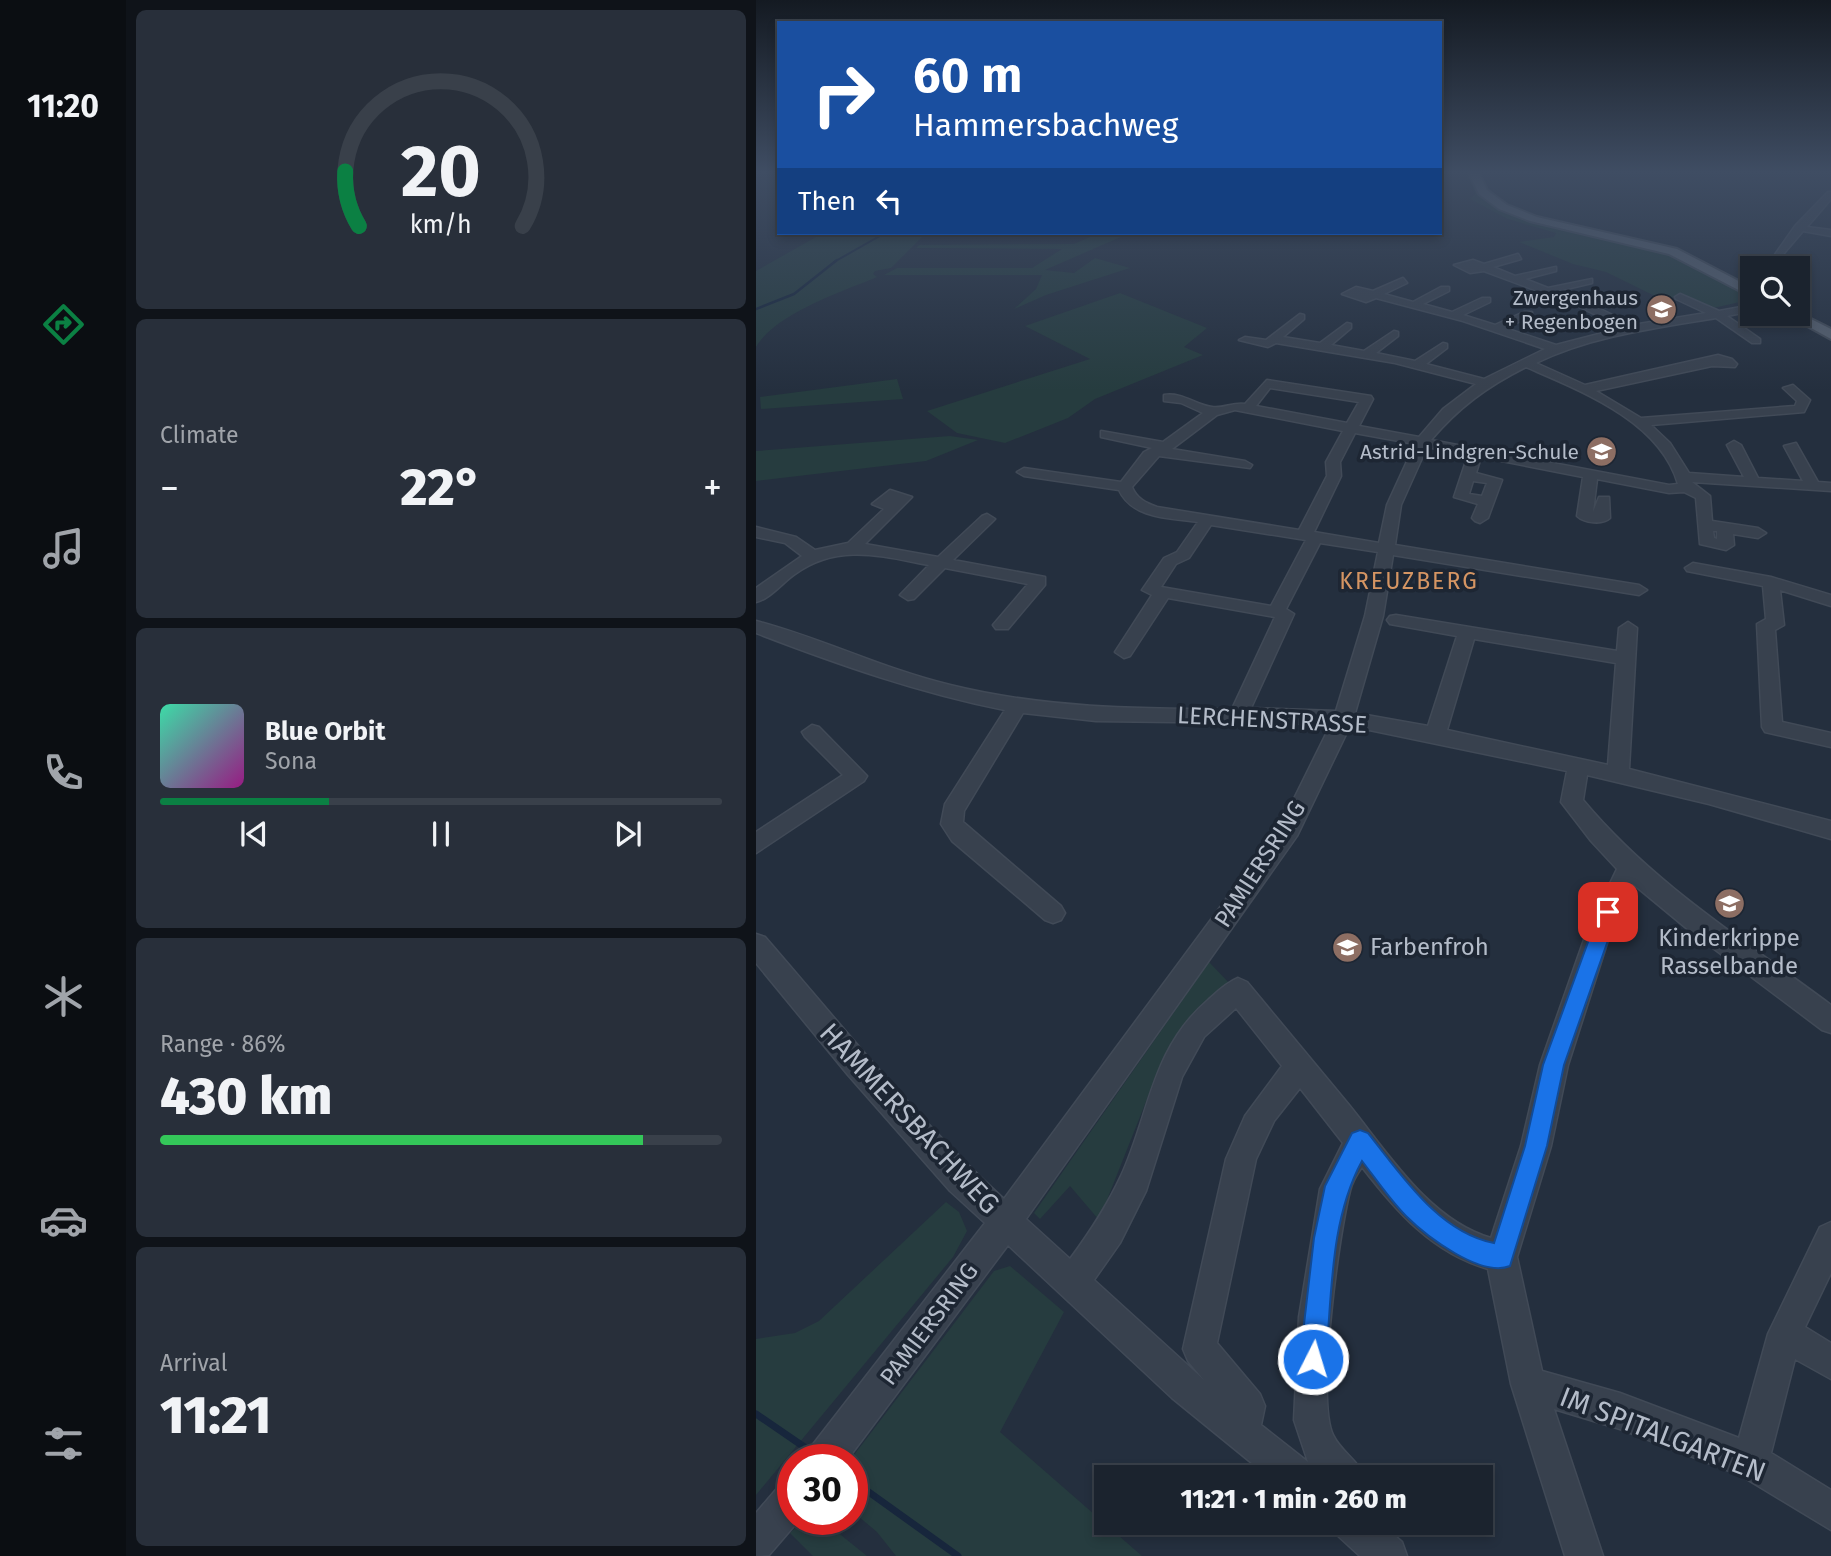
<!DOCTYPE html>
<meta charset="utf-8">
<style>
body{margin:0;font-family:"Fira Sans",sans-serif;background:#282f3a;color:#f1f3f6;height:100vh;display:flex;flex-direction:column;font-size:26px;white-space:nowrap}
*{box-sizing:border-box;margin:0}
p{font-size:23px;color:#a0a4aa}
.icon{flex:none;width:38px;height:38px;fill:none;stroke:currentColor;stroke-width:2;stroke-linecap:round;stroke-linejoin:round}
.map{position:relative;flex:1;overflow:hidden}
.drawer{display:flex;flex-direction:column;gap:10px;padding:10px;background:#0f1319;width:630px}
.drawer>*{flex:none}
.guide{position:absolute;left:21px;top:21px;width:665px;height:214px;border-radius:0px;box-shadow:0 4px 10px #0003,0 0 0 2px #39404a;background:#1a4fa0;color:#fff;overflow:hidden}
.tools{position:absolute;left:984px;top:256px;display:grid;gap:14px}
.tools a{display:grid;place-items:center;width:70px;height:70px;border-radius:0px;background:#1b232e;box-shadow:0 4px 10px #0003,0 0 0 2px #39404a;font-size:35px}
.speed{position:absolute;left:21px;top:1444px;display:flex;gap:14px;font-size:35px;font-weight:700;text-align:center}
.speed>*{display:grid;place-content:center;width:91px;height:91px;border-radius:50%;background:#1b232e;box-shadow:0 4px 10px #0003,0 0 0 2px #39404a;line-height:1}
.speed .limit{border:10px solid #d22;background:#fff;color:#111}
.pin{position:absolute;display:grid;place-items:center;width:60px;height:60px;color:#fff;margin:-30px;border-radius:14px;box-shadow:0 4px 10px #0006}
.me{position:absolute;width:77px;margin:-38px;rotate:5deg;stroke-linejoin:round;filter:drop-shadow(0 0 5px #0008)}
.turn{display:flex;align-items:center;gap:24px;height:147px;padding:0 21px;font-size:32px}
.turn .icon{width:91px;height:91px;stroke-width:2.5}
.turn b{display:block;font-size:49px;line-height:60px}
.then{display:flex;align-items:center;height:66px;padding:0 21px;background:#0003;gap:14px;font-size:26px}
.big{font-size:52px;font-weight:800;line-height:1.1}
.drawer .card{flex:1;display:flex;flex-direction:column;justify-content:center;gap:10px;min-width:0;padding:0 24px;border-radius:10px;background:#282f3a}
.drawer .dial{align-items:center;gap:0}
.dial svg{height:182px;overflow:visible;fill:none;stroke:#39404a;stroke-width:7;stroke-linecap:round;text-anchor:middle}
.dial text{fill:#f1f3f6;stroke:none}
.song{display:flex;align-items:center;gap:21px}
.cover{width:84px;height:84px;border-radius:10px;background:linear-gradient(135deg,hsl(160 70% 55%),hsl(310 70% 35%))}
.played{height:7px;border-radius:4px;background:linear-gradient(90deg,#0b8043 30%,#39404a 30%)}
.keys{display:flex;justify-content:space-around;direction:ltr}
.heat{display:flex;justify-content:space-between;align-items:center;font-size:38px;direction:ltr}
.charge{height:10px;border-radius:5px;background:linear-gradient(90deg,#34c759 86%,#39404a 0)}
.trip{position:absolute;left:338px;top:1465px;width:399px;height:70px;border-radius:0px;background:#1b232e;box-shadow:0 4px 10px #0003,0 0 0 2px #39404a;font-weight:800;line-height:70px;text-align:center}
main{display:flex;flex:1;min-height:0}
.menu{display:flex;flex-direction:column;width:126px;justify-content:space-around;align-items:center;background:#0b0e12;color:#a0a4aa}
.menu .icon{width:49px;height:49px}
.menu .current{color:#0b8043}
.menu b{font-size:32px;color:#f1f3f6}
.map>svg:first-child{display:block}
</style>
<main>
<nav class="menu">
<b>11:20</b>
<svg class="icon current" aria-label="directions" viewBox="0 0 24 24"><path d="M12 3l9 9-9 9-9-9zM9 14v-3h6M13 9l2 2-2 2"/></svg>
<svg class="icon" aria-label="music" viewBox="0 0 24 24"><path d="M9 18V5l10-2v13"/><circle cx="6" cy="18" r="3"/><circle cx="16" cy="16" r="3"/></svg>
<svg class="icon" aria-label="phone" viewBox="0 0 24 24"><path d="M5 4h4l2 5-3 2q2 4 5 5l2-3 5 2v4C11 20 4 13 5 4z"/></svg>
<svg class="icon" aria-label="climate" viewBox="0 0 24 24"><path d="M12 3v18M4 7l16 10M4 17L20 7"/></svg>
<svg class="icon" aria-label="car" viewBox="0 0 24 24"><path d="M5 17H2v-5l4-1 3-4h7l3 4 3 1v5h-3M9 17h6M6 11h13"/><circle cx="7" cy="17" r="2"/><circle cx="17" cy="17" r="2"/></svg>
<svg class="icon" aria-label="filters" viewBox="0 0 24 24"><path d="M4 7h16M4 17h16"/><circle cx="9" cy="7" r="2"/><circle cx="15" cy="17" r="2"/></svg>
</nav>
<section class="drawer">
<div class="card dial"><svg viewBox="0 0 100 80">
<path d="M14 69A42 42 0 1 1 86 69"/>
<path d="M14 69A42 42 0 0 1 8 45" stroke="#0b8043"/>
<text x="50" y="56" font-size="32" font-weight="700">20</text>
<text x="50" y="72" font-size="11">km/h</text>
</svg></div>
<div class="card"><p>Climate</p>
<div class="heat"><a>−</a><b class="big">22°</b><a>+</a></div>
</div>
<div class="card">
<div class="song"><i class="cover"></i><div><b>Blue Orbit</b><p>Sona</p></div></div>
<div class="played"></div>
<div class="keys"><svg class="icon" aria-label="previous" viewBox="0 0 24 24"><path d="M18 5L8 12l10 7zM5 5v14"/></svg><svg class="icon" aria-label="pause" viewBox="0 0 24 24"><path d="M8 5v14M16 5v14"/></svg><svg class="icon" aria-label="next" viewBox="0 0 24 24"><path d="M6 5l10 7-10 7zM19 5v14"/></svg></div>
</div>
<div class="card"><p>Range · 86%</p><b class="big">430 km</b><div class="charge"></div></div>
<div class="card"><p>Arrival</p><b class="big">11:21</b></div>
</section>
<div class="map">
<svg width="1075" height="1556" viewBox="0 0 1075 1556">
<rect width="100%" height="100%" fill="#242f3e"/>
<path fill="#263c3f" d="M715 178 722 192 738 205 908 252 986 293 984 294 993 300 957 308 926 295 907 300 850 272 817 264 763 242 798 237 800 233 752 219 714 199 719 194Z
M67 233H170L135 268 119 271 117 274 121 277C86 292 20 313 0 347V271Z
M343 233H374L289 270 318 273 339 258 374 268 290 295 258 309 280 289 286 275H128L141 268H276L306 249 160 248 163 245 318 244Z
M364 293 451 328 428 347 447 355 339 399 312 418 249 443 201 433 171 411 334 359 269 326Z
M141 379 147 399 5 409 4 397Z
M194 436 222 440 170 461 0 481V451Z
M453 962 476 986 413 1059 395 1089 343 1220 314 1186 284 1219 278 1213Z
M190 1202 203 1212 211 1231 197 1257 0 1495V1339L39 1333 63 1321Z
M254 1266 308 1312 244 1432 386 1556H140L121 1532 96 1511 95 1459 238 1271Z
M48 1519H65L111 1556H57L34 1533Z"/>
<g fill="none" stroke-linecap="round" stroke-linejoin="round">
<path stroke="#17263c" stroke-width="2" d="M78 262 129 233"/>
<path stroke="#17263c" stroke-width="2.5" d="M0 309 38 294 81 260"/>
<path stroke="#17263c" stroke-width="7" d="M0 1414 57 1453
M96 1480 202 1556"/>
<defs>
<path id="minor" d="M1072 192H1075V199L1051 227 1075 230V236L1047 231 1017 266H1011L1039 226Z
M762 254 765 259 737 267 759 276 800 267V271L769 279 792 288 836 279V283L802 291 829 302 872 294V298L838 306 877 325 950 313 920 299 919 297 924 294 963 311 996 305V311L971 316 1004 339V343H996L960 318C900 328 835 336 780 363L829 385 962 355 976 359 981 364 979 367 956 366 840 391 885 418 1039 406 1041 401 1027 388 1037 385 1054 400 1048 412 895 425 914 443 933 473 988 477 971 445 978 441 985 445 1002 478 1047 481 1028 446 1040 443 1062 482 1075 483V491L936 482 954 496 956 521 1002 528 1010 533 1002 538 977 534 978 545 970 550 944 544 940 498 928 492 913 493 841 479 837 512 843 497H853L854 518C847 525 828 523 821 516L827 477 725 457 720 473 746 480 732 518 724 523 719 521 716 518 722 504 698 497 712 455 671 447 645 505 639 545 883 585 891 590 883 595 637 555 627 616 599 713 672 726 701 636 634 624 631 620 634 616 640 615 861 651 863 628 872 622 881 628 873 769 1075 821V839L953 804 831 775 827 800C897 884 988 940 1075 1005V1033L1066 1030 929 927 877 884 854 934 812 1065 795 1146 761 1257 786 1371 864 1393 983 1438 1012 1334 1064 1227 1075 1222V1273L1049 1327 1075 1343V1379L1039 1359 1015 1453 1075 1490V1530L984 1475 864 1429 798 1409 847 1556H809L755 1384 732 1269C676 1253 640 1211 606 1167 601 1174 596 1182 594 1191 583 1233 560 1399 577 1435 585 1452 602 1460 609 1477H565L556 1468 560 1477H513L416 1398 252 1245 91 1460H50L55 1447 229 1223 194 1191 92 1075 0 963V934L9 937C86 1026 161 1120 248 1199L525 825 575 724 340 721 267 713 208 811 207 822 305 906 309 913 305 920 297 923 289 920 196 841 185 824 189 804 249 710C163 693 81 664 0 633V621C65 638 127 669 194 685 287 708 380 709 476 709L519 617 412 598 374 656 368 658 359 652 396 595 386 590 408 558 421 552 442 522C415 518 376 519 363 490L268 476 261 472 268 468 365 482 388 452 396 448 345 437V431L407 442 447 413 425 403 408 401V395C427 392 439 405 456 407 467 409 477 402 489 404L511 380 615 396 617 399 603 426 663 437 687 409 720 384 639 363 520 343 512 347 483 340 489 337 510 340 544 314 548 315V319L527 337 564 343 591 323 595 324V328L575 345 608 351 638 331 642 332V336L620 353 659 361 687 343 691 344V348L670 364 728 379 789 349 707 321 620 298 610 302 586 294 600 287 617 291 647 278 651 283 628 294 657 302 685 287H693V291L667 304 696 312 726 298H734V302L707 315 739 325 768 312H776V316L749 328 800 345 866 328 824 307 728 271 714 273 698 265 717 260 728 264ZM770 367C825 391 904 421 922 484L913 485 675 440C703 407 732 386 770 367ZM514 388 603 402 591 423 500 406ZM479 410 587 431 570 462 571 476 543 530 401 507C390 503 381 499 376 487L403 456 494 468 496 465 489 461 416 449 461 415ZM599 433 659 444 631 505 623 543 558 532 585 476 584 462ZM717 481 731 483 726 496 713 494ZM455 525 550 540 515 606 405 587 420 564 433 558ZM957 531H961V539L958 538ZM564 543 622 552 609 616 580 711 495 708 538 614 530 609ZM718 639 860 663 852 765 691 730ZM594 726 811 771 805 802 835 841 861 869 830 934 784 1065 765 1146 735 1238C673 1220 632 1153 593 1105 559 1064 525 1023 491 982L482 978C470 983 461 992 452 1000 395 1049 394 1113 365 1176 351 1206 334 1232 314 1259L270 1219 541 836ZM480 1008 526 1066 489 1116 470 1159 427 1349 432 1361 448 1380 338 1280 364 1243 390 1191 426 1077 448 1037ZM544 1088 587 1143 564 1189 543 1317 538 1420 552 1462 505 1425 509 1406 504 1394 461 1343 500 1159 518 1121Z
M134 490 156 497 109 544 182 557 226 516 231 514 239 519 236 522 197 560 289 577V585L252 629H240L237 625 272 584 189 568 158 599 152 600 144 595 173 565C125 556 82 543 39 574 27 582 14 599 0 602V588L46 556 29 543 0 537V527L40 537 59 550 92 543 128 509 116 504Z
M937 563 1015 577 1075 595V606L1024 590 1028 625 1019 630 1026 722 1075 733V747L1009 732 1006 727 1001 624 1010 619 1007 586 931 571 929 568Z
M56 725 63 727 111 776 108 781 0 853V832L87 775 49 737 46 732Z
M37 1480V1519H44L13 1555 0 1556V1513L24 1485Z
M575 1522H623L646 1542 651 1556H604L581 1535Z"/>
<path id="major" d="M713 173H723L731 190 751 205 781 217 921 249 996 288V297L913 254 774 221 743 209 723 194Z
M1041 312 1075 329V339L1028 313Z"/>
</defs>
<use href="#minor" stroke="#414a57" stroke-width="3"/>
<use href="#major" stroke="#414a57" stroke-width="4"/>
<use href="#minor" fill="#38414e" fill-rule="evenodd"/>
<use href="#major" fill="#56606e" fill-rule="evenodd"/>
</g>
<linearGradient id="sky" x2="0" y2="1"><stop stop-color="#141a22"/><stop offset="0.44" stop-color="#3f4d63"/><stop offset="1" stop-color="#3f4d63" stop-opacity="0"/></linearGradient>
<rect width="1075" height="391" fill="url(#sky)"/>
<path fill="#1a73e8" stroke="#114b97" stroke-width="2" d="M852 904 862 912 808 1065 791 1146 754 1266C725 1278 670 1236 650 1216 634 1200 620 1179 606 1161 574 1220 576 1293 570 1359L566 1368 557 1371 548 1368 544 1359 558 1238 569 1186 596 1133 604 1130 612 1133C645 1174 682 1232 738 1243L769 1146 787 1065 843 912Z"/>
<defs>
<symbol id="school-disc" viewBox="-11 -11 22 22"><circle r="9.5" fill="#8d6e63" stroke="#1d2633"/><path d="M0-5L7-2L0 1L-7-2ZM-4 1L0 2.5L4 1V4Q0 6-4 4Z" fill="#fff"/></symbol>
</defs>
<g fill-rule="evenodd">
<use href="#school-disc" x="888" y="292" width="35" height="35"/>
<use href="#school-disc" x="828" y="434" width="35" height="35"/>
<use href="#school-disc" x="956" y="886" width="35" height="35"/>
<use href="#school-disc" x="574" y="930" width="35" height="35"/>
</g>
<g text-anchor="middle" stroke-width="7" stroke-linejoin="round" paint-order="stroke">
<g font-size="21" fill="#b4bcc9" stroke="#1d2633" text-anchor="end">
<text x="882" y="305">Zwergenhaus<tspan x="882" dy="24">+ Regenbogen</tspan></text>
<text x="823" y="459">Astrid-Lindgren-Schule</text>
</g>
<g font-size="23" letter-spacing="2" fill="#d59563" stroke="#1d2633">
<text x="653" y="589">KREUZBERG</text>
</g>
<g font-size="24" fill="#b4bcc9" stroke="#1d2633">
<text transform="translate(516 720) rotate(3)" y="8">LERCHENSTRASSE</text>
<text transform="translate(504 864) rotate(-57)" y="8">PAMIERSRING</text>
<text transform="translate(173 1324) rotate(-53)" y="8">PAMIERSRING</text>
</g>
<g font-size="24" fill="#b4bcc9" stroke="#1d2633">
<text x="973" y="946">Kinderkrippe<tspan x="973" dy="28">Rasselbande</tspan></text>
<text x="614" y="955" text-anchor="start">Farbenfroh</text>
</g>
<g font-size="28" fill="#b4bcc9" stroke="#1d2633">
<text transform="translate(154 1118) rotate(47)" y="10">HAMMERSBACHWEG</text>
<text transform="translate(907 1434) rotate(21)" y="10">IM SPITALGARTEN</text>
</g>
</g>
</svg>
<div class="tools">
<a><svg class="icon" aria-label="search" viewBox="0 0 24 24"><circle cx="10" cy="10" r="6"/><path d="M15 15l6 6"/></svg></a>
</div>
<div class="speed"><div class="limit">30</div></div>
<div class="pin" style="left:852px;top:912px;background:#d93025"><svg class="icon" aria-label="arrive" viewBox="0 0 24 24"><path d="M6 21V4h12l-3 4 3 4H6"/></svg></div>
<svg class="me" style="left:557px;top:1359px" viewBox="-20 -20 40 40"><circle r="17" fill="#1a73e8" stroke="#fff" stroke-width="3"/><path d="M0-11L8 9 0 5-8 9z" fill="#fff"/></svg>
<div class="trip">11:21 · 1 min · 260 m</div>
<div class="guide">
<div class="turn"><svg class="icon" aria-label="right" viewBox="0 0 24 24"><path d="M7 20v-9h11M14 6l5 5-5 5"/></svg><div><b>60 m</b>Hammersbachweg</div></div>
<div class="then">Then<svg class="icon" aria-label="left" viewBox="0 0 24 24"><path d="M17 20v-9H6M10 6l-5 5 5 5"/></svg></div>
</div>
</div>
</main>
